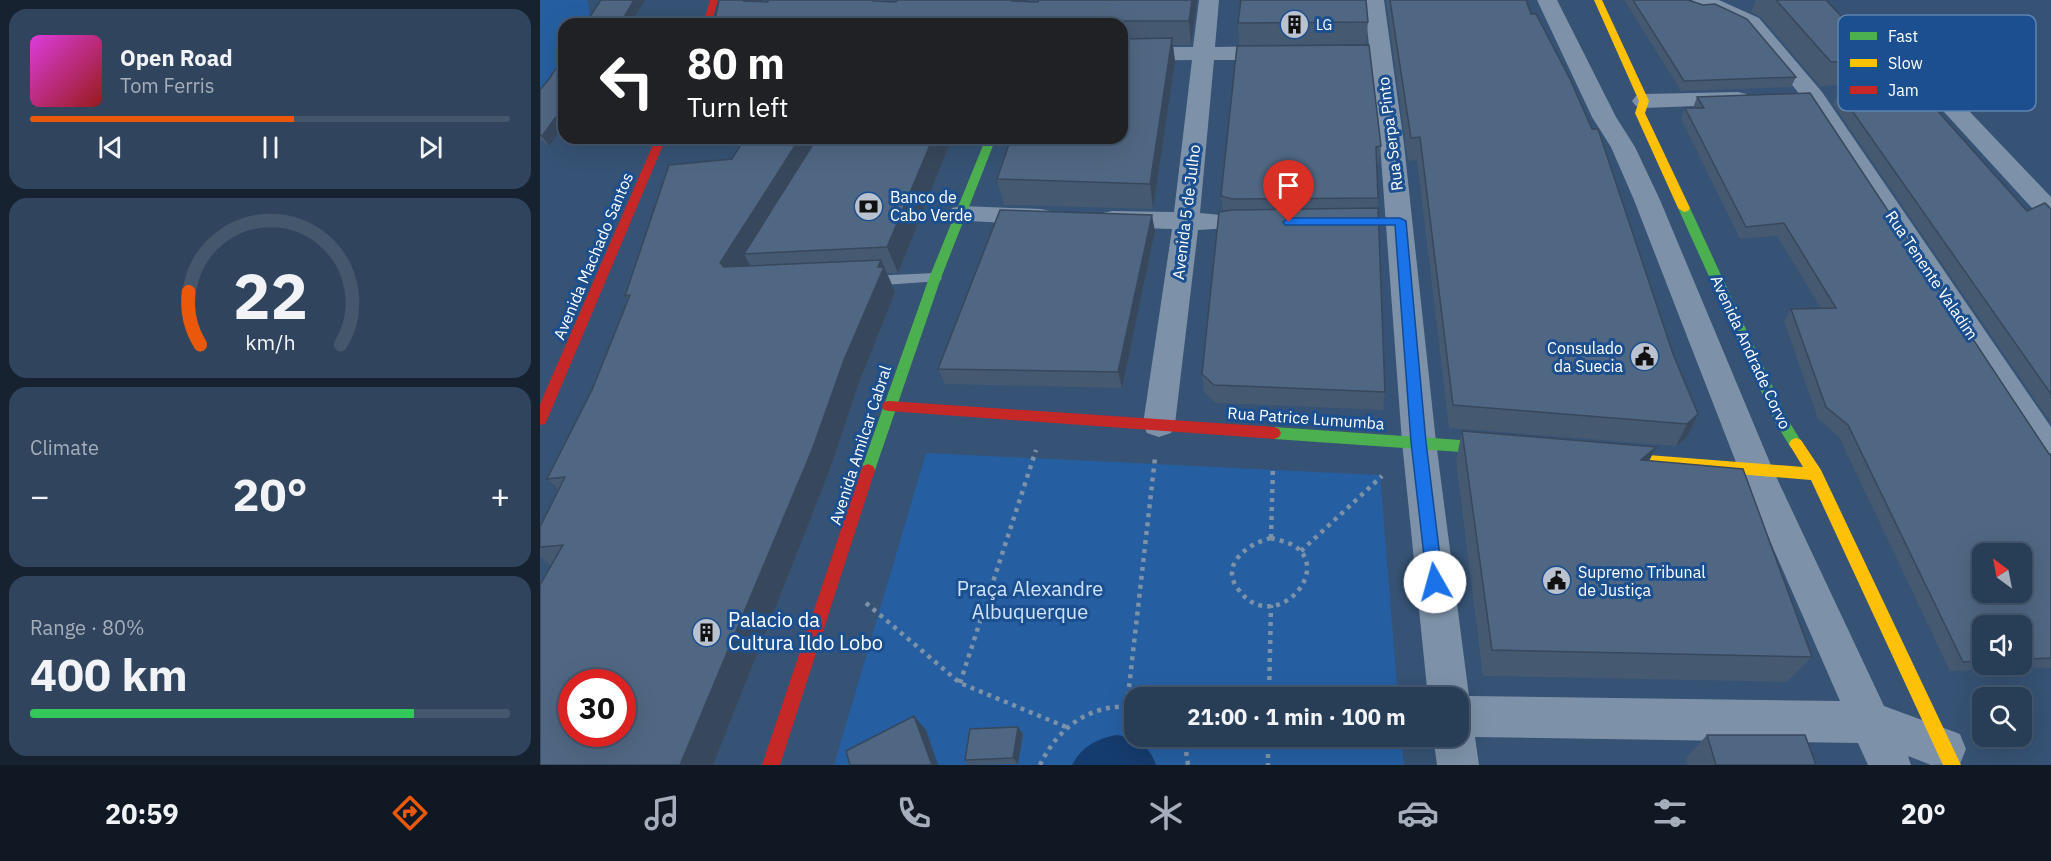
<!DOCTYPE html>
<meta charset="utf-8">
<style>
body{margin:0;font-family:"IBM Plex Sans",sans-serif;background:#30455d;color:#f1f3f6;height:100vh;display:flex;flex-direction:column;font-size:22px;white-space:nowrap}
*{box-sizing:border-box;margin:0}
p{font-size:20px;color:#a5aeba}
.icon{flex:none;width:33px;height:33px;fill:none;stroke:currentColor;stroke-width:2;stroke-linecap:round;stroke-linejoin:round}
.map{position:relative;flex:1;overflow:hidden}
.sheet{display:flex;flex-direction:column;gap:9px;padding:9px;background:#162230;width:540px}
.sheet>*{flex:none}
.banner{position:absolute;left:18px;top:18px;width:570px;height:126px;border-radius:18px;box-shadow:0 6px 24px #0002,0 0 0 2px #44576d;background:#202124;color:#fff;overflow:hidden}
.needle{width:39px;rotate:328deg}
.fabs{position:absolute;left:1432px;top:543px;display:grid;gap:12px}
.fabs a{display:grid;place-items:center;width:60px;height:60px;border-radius:12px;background:#283e57;box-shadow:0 6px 24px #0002,0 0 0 2px #44576d;font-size:30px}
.speed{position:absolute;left:18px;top:669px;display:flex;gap:12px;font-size:30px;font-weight:700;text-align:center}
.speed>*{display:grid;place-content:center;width:78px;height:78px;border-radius:50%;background:#283e57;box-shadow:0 6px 24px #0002,0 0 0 2px #44576d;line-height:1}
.speed .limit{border:9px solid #d22;background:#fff;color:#111}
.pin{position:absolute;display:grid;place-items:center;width:51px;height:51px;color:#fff;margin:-62px -26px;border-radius:50% 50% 50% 0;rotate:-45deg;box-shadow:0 0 6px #0007}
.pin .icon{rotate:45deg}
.me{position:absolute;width:66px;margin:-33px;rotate:353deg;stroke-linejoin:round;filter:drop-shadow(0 0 4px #0008)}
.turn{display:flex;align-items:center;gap:21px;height:126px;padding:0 30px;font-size:27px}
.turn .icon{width:78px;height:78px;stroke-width:2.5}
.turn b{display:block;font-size:42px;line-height:51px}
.big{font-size:45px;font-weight:800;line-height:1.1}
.sheet .widget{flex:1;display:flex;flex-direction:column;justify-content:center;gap:9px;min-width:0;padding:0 21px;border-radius:18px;background:#30455d}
.sheet .dial{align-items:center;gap:0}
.dial svg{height:156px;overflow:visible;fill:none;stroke:#44576d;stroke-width:7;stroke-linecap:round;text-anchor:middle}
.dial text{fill:#f1f3f6;stroke:none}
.song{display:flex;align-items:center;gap:18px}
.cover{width:72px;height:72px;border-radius:9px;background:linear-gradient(135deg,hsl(300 70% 55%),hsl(0 70% 35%))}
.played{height:6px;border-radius:3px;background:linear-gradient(90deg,#ea580c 55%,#44576d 55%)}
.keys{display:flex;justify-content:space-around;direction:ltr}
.heat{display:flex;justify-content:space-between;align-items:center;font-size:33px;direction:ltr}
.charge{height:9px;border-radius:4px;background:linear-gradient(90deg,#34c759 80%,#44576d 0)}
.trip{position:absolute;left:584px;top:687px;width:345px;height:60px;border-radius:18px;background:#283e57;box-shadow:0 6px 24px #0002,0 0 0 2px #44576d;font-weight:800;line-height:60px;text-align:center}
.dock{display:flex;height:96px;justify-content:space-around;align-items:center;background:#101923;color:#a5aeba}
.dock .icon{width:42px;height:42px}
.dock .selected{color:#ea580c}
.dock b{font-size:27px;color:#f1f3f6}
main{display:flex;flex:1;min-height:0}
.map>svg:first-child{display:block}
</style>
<main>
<section class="sheet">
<div class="widget">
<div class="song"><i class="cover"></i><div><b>Open Road</b><p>Tom Ferris</p></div></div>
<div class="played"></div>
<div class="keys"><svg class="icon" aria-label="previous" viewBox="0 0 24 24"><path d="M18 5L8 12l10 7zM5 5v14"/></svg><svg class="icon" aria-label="pause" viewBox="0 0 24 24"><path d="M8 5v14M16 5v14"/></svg><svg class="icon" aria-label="next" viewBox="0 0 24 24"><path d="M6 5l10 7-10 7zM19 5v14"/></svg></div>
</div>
<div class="widget dial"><svg viewBox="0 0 100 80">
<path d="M14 69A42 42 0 1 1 86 69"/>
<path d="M14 69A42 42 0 0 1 8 42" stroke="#ea580c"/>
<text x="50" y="56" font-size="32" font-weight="700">22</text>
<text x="50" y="72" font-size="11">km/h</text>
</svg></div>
<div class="widget"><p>Climate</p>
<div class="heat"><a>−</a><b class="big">20°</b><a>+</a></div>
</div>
<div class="widget"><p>Range · 80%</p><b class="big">400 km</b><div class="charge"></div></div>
</section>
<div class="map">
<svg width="1511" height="765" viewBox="0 0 1511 765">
<rect width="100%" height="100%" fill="#365274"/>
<path fill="#265fa1" d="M0 0H47L50 13 48 24H24V74L0 103Z
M386 453 840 475 858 697 594 698V736L861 737 864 765H294Z"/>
<path fill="#153c6e" d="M576 735C596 737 609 745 616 765H532C541 747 556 739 576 735Z"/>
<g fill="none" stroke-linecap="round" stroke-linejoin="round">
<path stroke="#7d92a8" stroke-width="4.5" stroke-dasharray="4 5" stroke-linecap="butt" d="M731 538C738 540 747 542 753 545 795 570 733 638 698 589 679 564 709 543 731 538Z
M731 538 733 466
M761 551 842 476
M326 603 420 683 526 727
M420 683 496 450
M729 698 731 605
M587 705 615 458
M638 736 646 751 648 765
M728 736V765
M500 765C518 727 551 703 594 707"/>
<path fill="#7d92a8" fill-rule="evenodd" d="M860 217 864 218V224L818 226 812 222 818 218Z
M395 273 402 278 400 281 330 286 323 281 330 276Z"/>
<path fill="#7d92a8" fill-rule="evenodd" d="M659 0H679L675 47 737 46 745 48 748 53 745 58 737 60H674L660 213 691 216 695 222 691 228 658 230 635 424 631 433 619 437 607 433 603 424 632 229 572 227 563 225 559 219 563 213 572 211 634 212 652 60 582 61V47H653Z
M824 0H844L864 144 896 442 929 696 1300 701 1199 470 1094 200 1071 147 1052 117 997 0H1017L1076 117 1095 147 1120 200 1233 470 1344 706 1420 734 1426 749 1420 764 1391 765 1368 756 1371 765H1328L1318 743 935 737 939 765H897L893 736H918V698H888L862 442 840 144Z
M1152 0H1179L1219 18 1282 92 1511 427V468L1499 464 1265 101 1205 26 1155 4Z
M1380 85 1411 92 1511 197V221L1502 219 1395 102C1374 98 1353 104 1333 99L1330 94 1333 89Z
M1198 92 1206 94 1210 99 1206 104 1104 108 1096 106 1092 101 1096 96 1104 94Z
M421 206 501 209 510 211 514 217 510 223 501 225 412 220 408 214 412 208Z"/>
<path fill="#4caf50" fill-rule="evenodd" d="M446 138H456L401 278 335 470 333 474 328 476 323 474 321 470 389 278Z
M1144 204 1150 208 1248 420 1263 444 1261 448H1251L1235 422 1138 208Z
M734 427 964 443 969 445 971 449 969 453 964 455 734 439 729 437 727 433 729 429Z"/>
<path fill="#ffc107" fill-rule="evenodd" d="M1054 0H1062L1109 101 1105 113 1150 208 1148 211 1144 212 1138 208 1095 113 1099 101Z
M1256 438 1261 440 1281 470 1421 765H1403L1271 480 1108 467 1103 465 1101 461 1103 457 1108 455 1263 467 1249 444 1251 440Z"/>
<path fill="#c62828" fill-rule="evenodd" d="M170 0H178L171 24H163Z
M116 138H126L7 420 5 424 0 425V404Z
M349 401 734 427 739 429 741 433 739 437 734 439 349 411 344 410 342 406 344 402Z
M328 464 333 466 335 470 240 765H222L321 470 323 466Z"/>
</g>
<path fill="#455971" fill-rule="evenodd" d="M179 0H223V2H228V0H342V2H356L357 0H487L486 2H498L499 0H657L651 45H633L635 62 613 209 464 205 457 179 582 138V24H174Z
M846 0H986L1158 414 1147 437 1136 446 909 428 877 160 868 161Z
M1084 0H1148L1256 77 1251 87 1141 91Z
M1216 0H1286L1302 17 1370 60 1357 83 1280 86 1221 17 1211 12Z
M828 22 826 44 699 45 698 23Z
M697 46 841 146 839 163H836L838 198 837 208 845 392 843 410 676 403 664 392 662 374 683 212 681 196Z
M0 90 9 146 0 140Z
M1299 92 1487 211 1511 209V423L1293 104Z
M1157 97 1509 454H1511V668L1410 671 1299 437 1278 419 1244 321 1251 309 1281 308 1237 236 1200 239 1141 119 1145 108H1153ZM1443 626H1482V664H1443Z
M412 138 358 273H347L355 292 318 385 288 474 11 566 0 556V527L18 489 7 479 52 390 88 300 85 296 192 159Z
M615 231 582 388 405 384 398 369Z
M922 431 1116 447 1109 461 1272 657 1247 682 943 676 916 461Z
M483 734 478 764 428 765 425 760Z
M1167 735 1276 765H1148L1146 758Z"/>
<path fill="#38485c" d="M94 0H105L90 24H80Z
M205 0H223L216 24 204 1Z
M473 0H487L479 24 472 1Z
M652 0H657L651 45 649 21Z
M632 38 635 62 613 209 610 184Z
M24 106V125L9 146 2 136Z
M260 138H287L204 254 210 265 196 288 180 263Z
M393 138H412L358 273 347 247Z
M612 215 615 231 582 388 578 372Z
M341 260 355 292 318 385 288 474 173 765H140Z
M1158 414 1147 437 1136 446 1147 424Z
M1116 447 1101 477V460Z
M374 716 386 730 398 765H392Z
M478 727 483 734 478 764 473 758Z"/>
<path fill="#506783" stroke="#38485c" stroke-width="1.5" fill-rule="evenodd" d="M61 0H94L80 24H45Z
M179 0H205L204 1 228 2V0H333V1L356 2 357 0H473L472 1 498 2 499 0H652L649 21H578L576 23V24H174Z
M701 0H826L828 22 698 23Z
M850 0H986L991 14H996L1030 79 1052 129H1058L1133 354 1158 414 1147 424 913 405 880 137 871 138Z
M1093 0H1148L1163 5 1175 4 1207 19 1256 77 1144 81Z
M1236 0H1286L1302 17 1352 39 1370 60 1291 62Z
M632 38 610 184 457 179 471 138H582V39Z
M829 45 841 146 836 147 838 198 692 199 681 196 697 46Z
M24 56V106L2 136 0 135V90L9 79Z
M1379 90 1487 211 1505 203 1511 209V394L1299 92Z
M1270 93 1509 454H1511V658L1482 659V626H1443V661L1423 662 1308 425 1286 407 1251 309 1296 308 1244 223 1206 227 1145 108H1164L1157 97ZM1443 554H1482V592H1443Z
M205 138H260L180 263 184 267 341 260 338 267H344L304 360 272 450 140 765H0V585L23 545 0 547V527L25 477 7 479 52 390 90 295 85 296 129 165 192 159ZM32 682H82V734H32Z
M277 138H393L347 247 204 254Z
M838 208 845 392 674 385 662 374 679 212 692 210Z
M460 210 612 215 578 372 398 369Z
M922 431 1116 447 1101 460 1203 469 1272 657 952 650Z
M374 716 392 765H310L306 751Z
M478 727 473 758 425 760 430 729Z
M1167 735H1265L1276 765H1176Z"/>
<path fill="#1a73e8" stroke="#114b97" stroke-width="1.5" d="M749 218H860L866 221 886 442 903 582 901 587 895 589 889 587 887 582 871 442 855 225H745L743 222Z"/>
<defs>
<symbol id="building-disc" viewBox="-11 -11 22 22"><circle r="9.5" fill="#b9c2ce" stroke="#1b4f8f"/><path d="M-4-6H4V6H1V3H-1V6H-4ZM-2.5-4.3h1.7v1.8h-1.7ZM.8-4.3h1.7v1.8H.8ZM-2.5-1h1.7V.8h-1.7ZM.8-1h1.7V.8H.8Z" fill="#111"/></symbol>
<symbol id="bank-disc" viewBox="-11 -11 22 22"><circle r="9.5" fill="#b9c2ce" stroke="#1b4f8f"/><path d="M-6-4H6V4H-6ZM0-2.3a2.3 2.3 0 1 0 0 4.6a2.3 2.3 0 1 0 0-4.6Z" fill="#111"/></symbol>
<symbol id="civic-disc" viewBox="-11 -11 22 22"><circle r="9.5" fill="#b9c2ce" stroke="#1b4f8f"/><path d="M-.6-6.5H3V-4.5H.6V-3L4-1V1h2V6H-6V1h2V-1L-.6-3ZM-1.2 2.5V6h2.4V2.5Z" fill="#111"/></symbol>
</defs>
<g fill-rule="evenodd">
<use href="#building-disc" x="738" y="8" width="33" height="33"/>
<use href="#bank-disc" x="312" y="190" width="33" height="33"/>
<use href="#civic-disc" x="1088" y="340" width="33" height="33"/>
<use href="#civic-disc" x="1000" y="564" width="33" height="33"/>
<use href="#building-disc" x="150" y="616" width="33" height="33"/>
</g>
<g text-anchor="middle" stroke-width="6" stroke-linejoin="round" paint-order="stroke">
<g font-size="14" fill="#fff" stroke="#1b4f8f" text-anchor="start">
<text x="776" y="30">LG</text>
</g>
<g font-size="16" fill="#fff" stroke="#1b4f8f">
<text transform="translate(850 134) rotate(-97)" y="6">Rua Serpa Pinto</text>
<text transform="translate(646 212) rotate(-83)" y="6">Avenida 5 de Julho</text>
<text transform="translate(53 256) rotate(-67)" y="6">Avenida Machado Santos</text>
<text transform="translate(1392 275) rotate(56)" y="6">Rua Tenente Valadim</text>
<text transform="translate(1211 352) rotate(65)" y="6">Avenida Andrade Corvo</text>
<text transform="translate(766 418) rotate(4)" y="6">Rua Patrice Lumumba</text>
<text transform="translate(320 445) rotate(-72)" y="6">Avenida Amilcar Cabral</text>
</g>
<g font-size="16" fill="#fff" stroke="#1b4f8f" text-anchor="start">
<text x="350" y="203">Banco de<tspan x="350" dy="18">Cabo Verde</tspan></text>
<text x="1083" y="354" text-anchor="end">Consulado<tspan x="1083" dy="18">da Suecia</tspan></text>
<text x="1038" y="578">Supremo Tribunal<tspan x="1038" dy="18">de Justiça</tspan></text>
</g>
<g font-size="20" fill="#cfe3fa" stroke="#1b4f8f">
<text x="490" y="596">Praça Alexandre<tspan x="490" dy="23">Albuquerque</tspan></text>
</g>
<g font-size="20" fill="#fff" stroke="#1b4f8f" text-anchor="start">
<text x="188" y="627">Palacio da<tspan x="188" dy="23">Cultura Ildo Lobo</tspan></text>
</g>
</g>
<rect x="1298" y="15" width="198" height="96" rx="9" fill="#1b4f8f" stroke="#5f84b1" stroke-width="1.5"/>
<rect x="1310" y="32" width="27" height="8" fill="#4caf50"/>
<rect x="1310" y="59" width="27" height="8" fill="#ffc107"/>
<rect x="1310" y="86" width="27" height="8" fill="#c62828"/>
<g font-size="16" fill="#fff">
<text x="1348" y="42">Fast</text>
<text x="1348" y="69">Slow</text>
<text x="1348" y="96">Jam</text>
</g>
</svg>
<div class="fabs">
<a><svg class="needle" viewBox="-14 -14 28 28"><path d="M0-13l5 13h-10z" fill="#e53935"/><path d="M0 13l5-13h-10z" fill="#a5aeba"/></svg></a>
<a><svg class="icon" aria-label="sound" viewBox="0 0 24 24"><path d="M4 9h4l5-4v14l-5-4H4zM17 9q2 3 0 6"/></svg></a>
<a><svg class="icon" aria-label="search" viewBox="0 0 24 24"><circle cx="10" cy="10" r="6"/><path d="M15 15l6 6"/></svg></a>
</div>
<div class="speed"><div class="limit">30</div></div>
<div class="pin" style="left:749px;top:222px;background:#d93025"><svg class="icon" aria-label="arrive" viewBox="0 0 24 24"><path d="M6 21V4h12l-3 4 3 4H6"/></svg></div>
<svg class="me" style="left:895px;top:582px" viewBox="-20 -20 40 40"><circle r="19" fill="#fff"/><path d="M0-13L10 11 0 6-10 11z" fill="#1a73e8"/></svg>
<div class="trip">21:00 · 1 min · 100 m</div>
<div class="banner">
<div class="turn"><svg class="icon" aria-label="left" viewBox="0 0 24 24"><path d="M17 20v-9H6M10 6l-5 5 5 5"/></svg><div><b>80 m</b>Turn left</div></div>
</div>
</div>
</main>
<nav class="dock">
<b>20:59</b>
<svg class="icon selected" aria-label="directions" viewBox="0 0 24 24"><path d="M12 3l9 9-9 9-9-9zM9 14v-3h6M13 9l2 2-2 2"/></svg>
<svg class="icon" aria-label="music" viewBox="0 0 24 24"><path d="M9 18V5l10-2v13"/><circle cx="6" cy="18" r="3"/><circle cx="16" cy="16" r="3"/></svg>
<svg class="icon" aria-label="phone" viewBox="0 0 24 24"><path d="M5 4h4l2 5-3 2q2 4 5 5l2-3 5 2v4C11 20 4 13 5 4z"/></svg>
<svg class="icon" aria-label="climate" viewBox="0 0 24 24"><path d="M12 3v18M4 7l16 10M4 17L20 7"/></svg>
<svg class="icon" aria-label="car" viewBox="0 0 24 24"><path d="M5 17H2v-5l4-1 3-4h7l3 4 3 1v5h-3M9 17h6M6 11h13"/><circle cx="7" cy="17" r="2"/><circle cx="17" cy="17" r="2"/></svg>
<svg class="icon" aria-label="filters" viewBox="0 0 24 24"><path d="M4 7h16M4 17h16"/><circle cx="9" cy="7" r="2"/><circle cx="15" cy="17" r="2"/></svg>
<b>20°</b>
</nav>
